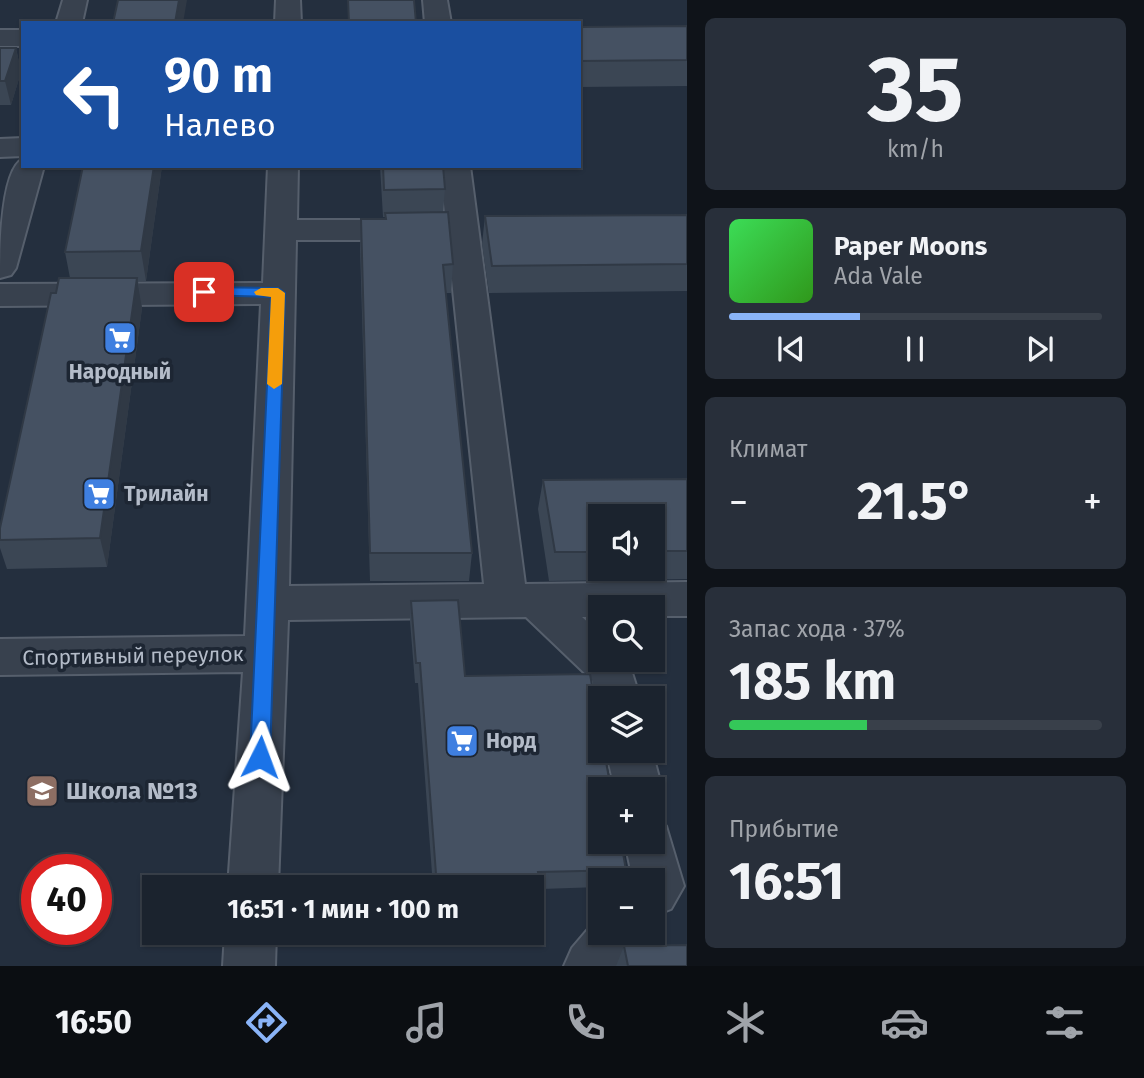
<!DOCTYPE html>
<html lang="ru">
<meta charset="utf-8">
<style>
body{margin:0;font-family:"Fira Sans",sans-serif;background:#282f3a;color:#f1f3f6;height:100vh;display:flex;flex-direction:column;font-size:26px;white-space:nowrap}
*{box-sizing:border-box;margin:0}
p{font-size:23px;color:#a0a4aa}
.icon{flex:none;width:38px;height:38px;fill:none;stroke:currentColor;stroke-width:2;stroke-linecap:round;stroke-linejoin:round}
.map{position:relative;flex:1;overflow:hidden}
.details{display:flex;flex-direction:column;gap:18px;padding:18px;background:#0f1319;width:457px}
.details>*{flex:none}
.hud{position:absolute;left:21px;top:21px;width:560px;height:147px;border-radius:0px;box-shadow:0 2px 5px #0004,0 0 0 2px #39404a;background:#1a4fa0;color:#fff;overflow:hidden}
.buttons{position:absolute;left:588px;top:504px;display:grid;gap:14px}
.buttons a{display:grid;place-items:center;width:77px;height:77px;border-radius:0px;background:#1b232e;box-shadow:0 2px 5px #0004,0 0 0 2px #39404a;font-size:35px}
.speed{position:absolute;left:21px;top:854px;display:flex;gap:14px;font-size:35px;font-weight:700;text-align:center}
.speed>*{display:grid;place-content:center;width:91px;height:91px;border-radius:50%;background:#1b232e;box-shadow:0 2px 5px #0004,0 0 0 2px #39404a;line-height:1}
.speed .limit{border:10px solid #d22;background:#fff;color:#111}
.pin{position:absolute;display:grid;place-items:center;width:60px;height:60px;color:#fff;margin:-30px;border-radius:14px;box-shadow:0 4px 10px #0006}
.me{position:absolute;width:77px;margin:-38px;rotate:3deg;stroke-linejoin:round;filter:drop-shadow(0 0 5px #0008)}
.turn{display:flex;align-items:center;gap:24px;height:147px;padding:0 28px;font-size:32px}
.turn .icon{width:91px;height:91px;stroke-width:2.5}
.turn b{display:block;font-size:49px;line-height:60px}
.big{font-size:52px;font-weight:700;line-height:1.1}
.details .tile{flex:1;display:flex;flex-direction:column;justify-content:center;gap:10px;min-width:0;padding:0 24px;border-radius:10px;background:#282f3a}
.details .dial{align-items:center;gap:0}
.dial b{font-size:91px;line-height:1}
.song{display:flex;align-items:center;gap:21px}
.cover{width:84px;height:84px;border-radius:10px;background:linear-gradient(135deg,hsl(130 70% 55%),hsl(110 70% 35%))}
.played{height:7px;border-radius:4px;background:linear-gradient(90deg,#8ab4f8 35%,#39404a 35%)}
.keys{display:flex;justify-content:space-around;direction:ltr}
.heat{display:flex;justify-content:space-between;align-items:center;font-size:38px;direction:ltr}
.charge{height:10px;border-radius:5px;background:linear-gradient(90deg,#34c759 37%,#39404a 0)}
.trip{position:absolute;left:142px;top:875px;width:402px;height:70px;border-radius:0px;background:#1b232e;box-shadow:0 2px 5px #0004,0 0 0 2px #39404a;font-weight:700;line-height:70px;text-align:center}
.tabs{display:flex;height:112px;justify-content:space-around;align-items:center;background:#0b0e12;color:#a0a4aa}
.tabs .icon{width:49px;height:49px}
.tabs .on{color:#8ab4f8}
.tabs b{font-size:32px;color:#f1f3f6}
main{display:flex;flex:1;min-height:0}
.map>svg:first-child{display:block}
</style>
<main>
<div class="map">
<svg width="688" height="966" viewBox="0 0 688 966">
<rect width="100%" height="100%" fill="#242f3e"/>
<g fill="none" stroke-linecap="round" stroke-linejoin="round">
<defs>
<path id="minor" d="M63 0H87L82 23H56Z
M276 0H300L301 23H275Z
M423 0H447L451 23H425Z
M0 30H23V46H0Z
M23 138V156L0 157V139Z
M23 159V166H44L16 268 11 275 0 278C0 254 0 169 23 159Z
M268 166H298L297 220H414L425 223 430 230 425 237 414 240H296L289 586 484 584 440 166H470L525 584 688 582V616H653V607H600V617H582L600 633V660H628L640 698H600V707L592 680 526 617 288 620 278 887H228L243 672 0 675V639L245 636 261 304 0 306V284L263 283Z
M606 751H652L662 789 655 804 653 789H615Z
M653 821 666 826 684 886 671 909 653 916V880H633L625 842H653Z
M600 915V933H643L636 951 624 966H564L572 948Z
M225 933H276L275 966H223Z"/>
</defs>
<use href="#minor" stroke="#565f6c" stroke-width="4"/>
<use href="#minor" fill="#38414e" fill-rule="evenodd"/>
</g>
<path fill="#3b4654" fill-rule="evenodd" d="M687 26V86L579 87V27Z
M0 48H16L21 72 11 105H0Z
M83 166H162L146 281H138L142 308 107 567 7 569 0 548V528L56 293 70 278 65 252Z
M380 166H443L445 189 443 212 453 264 451 293H446L472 553 469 581H370L360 248 361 219H385V217H383Z
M687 215V291L489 293 482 244 485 216Z
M687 479V579L549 581 538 509 543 480ZM600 516H653V569H600Z
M411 601 465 676 626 870 622 880H600V887L541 889 545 918 540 935 437 937 436 933H532V887H433L418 683H415L410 621Z
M624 946 687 966H616Z"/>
<path fill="#303945" d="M179 0H187L183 23H175Z
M16 48 21 72 11 105 5 81Z
M154 166H162L146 281 141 251Z
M137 278 142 308 107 567 100 538Z"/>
<path fill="#455162" stroke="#303945" stroke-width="2" d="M118 0H179L175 23H113Z
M348 0H414L416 23H349Z
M687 26V60L579 61V27Z
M0 48H16L5 81H0Z
M83 166H154L141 251 65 252Z
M383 166H443L445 189 384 190Z
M448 212 453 264 443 265 472 553H370L361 219H386L385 213Z
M687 215V264L492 266 485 216Z
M59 278H137L100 538 0 540V528L51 293H56Z
M687 479V551H653V516H600V552H555L543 480Z
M458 600 465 676 590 674 600 730V751H604L611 789H600V842H621L626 870 538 872 545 918H532V887H437L420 663H416L411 601Z
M687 945V966H628L624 946Z"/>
<path fill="#1a73e8" stroke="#114b97" stroke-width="2" d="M204 287 278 288 285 293 270 757 267 763 260 766 253 763 250 757 271 297 199 295 197 292Z"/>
<path fill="#f59e0b" d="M278 288 285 293 282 384 274 389 267 384 271 297 256 295 254 292 261 288Z"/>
<defs>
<symbol id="supermarket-square" viewBox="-11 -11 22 22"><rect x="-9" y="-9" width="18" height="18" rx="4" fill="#3f7fe0" stroke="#1d2633"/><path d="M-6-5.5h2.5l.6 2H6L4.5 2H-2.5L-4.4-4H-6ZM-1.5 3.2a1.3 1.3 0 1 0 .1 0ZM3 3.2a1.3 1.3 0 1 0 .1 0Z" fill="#fff"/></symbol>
<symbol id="school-square" viewBox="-11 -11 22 22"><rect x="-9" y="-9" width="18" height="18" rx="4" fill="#8d6e63" stroke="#1d2633"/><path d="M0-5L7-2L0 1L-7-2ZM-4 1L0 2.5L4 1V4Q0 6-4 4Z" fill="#fff"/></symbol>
</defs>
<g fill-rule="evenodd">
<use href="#supermarket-square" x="101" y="319" width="38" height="38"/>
<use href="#supermarket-square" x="80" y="475" width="38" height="38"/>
<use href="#supermarket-square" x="443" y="722" width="38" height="38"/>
<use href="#school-square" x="23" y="772" width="38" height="38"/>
</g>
<g text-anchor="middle" stroke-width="7" stroke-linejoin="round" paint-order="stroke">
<g font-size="21" font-weight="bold" fill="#b4bcc9" stroke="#1d2633" text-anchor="start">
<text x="120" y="379" text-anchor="middle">Народный</text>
<text x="124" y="501">Трилайн</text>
<text x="486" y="748">Норд</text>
</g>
<g font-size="21" fill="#b4bcc9" stroke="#1d2633">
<text transform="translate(133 656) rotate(-1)" y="7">Спортивный переулок</text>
</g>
<g font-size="24" font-weight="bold" fill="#b4bcc9" stroke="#1d2633" text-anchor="start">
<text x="66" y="799">Школа №13</text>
</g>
</g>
</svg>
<div class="buttons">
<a><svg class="icon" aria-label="sound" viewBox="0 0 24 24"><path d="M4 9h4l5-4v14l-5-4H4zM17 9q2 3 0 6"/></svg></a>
<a><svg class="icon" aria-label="search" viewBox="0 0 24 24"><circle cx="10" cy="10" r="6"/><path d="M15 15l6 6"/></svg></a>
<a><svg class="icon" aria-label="layers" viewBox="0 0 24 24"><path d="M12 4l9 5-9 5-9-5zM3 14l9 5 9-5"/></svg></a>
<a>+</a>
<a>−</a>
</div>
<div class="speed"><div class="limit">40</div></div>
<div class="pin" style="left:204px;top:292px;background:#d93025"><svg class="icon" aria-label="arrive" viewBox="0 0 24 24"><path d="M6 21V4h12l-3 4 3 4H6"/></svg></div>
<svg class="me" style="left:260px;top:757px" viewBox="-20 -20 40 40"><path d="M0-17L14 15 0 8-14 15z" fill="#1a73e8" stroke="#fff" stroke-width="4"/></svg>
<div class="trip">16:51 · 1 мин · 100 m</div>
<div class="hud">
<div class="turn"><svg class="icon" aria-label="left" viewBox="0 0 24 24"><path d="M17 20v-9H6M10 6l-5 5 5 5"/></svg><div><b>90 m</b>Налево</div></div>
</div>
</div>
<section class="details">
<div class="tile dial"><b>35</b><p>km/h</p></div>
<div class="tile">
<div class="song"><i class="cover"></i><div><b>Paper Moons</b><p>Ada Vale</p></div></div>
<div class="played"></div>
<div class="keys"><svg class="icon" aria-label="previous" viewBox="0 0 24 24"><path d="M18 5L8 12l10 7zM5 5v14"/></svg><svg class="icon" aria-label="pause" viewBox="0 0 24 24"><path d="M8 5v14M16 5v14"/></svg><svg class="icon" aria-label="next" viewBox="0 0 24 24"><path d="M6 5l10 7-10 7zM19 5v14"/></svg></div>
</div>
<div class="tile"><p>Климат</p>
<div class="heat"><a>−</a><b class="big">21.5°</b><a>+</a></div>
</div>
<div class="tile"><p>Запас хода · 37%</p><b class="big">185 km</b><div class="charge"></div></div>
<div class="tile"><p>Прибытие</p><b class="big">16:51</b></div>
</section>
</main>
<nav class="tabs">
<b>16:50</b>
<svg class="icon on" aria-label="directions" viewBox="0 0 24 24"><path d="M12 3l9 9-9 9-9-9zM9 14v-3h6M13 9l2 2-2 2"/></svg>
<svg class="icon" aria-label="music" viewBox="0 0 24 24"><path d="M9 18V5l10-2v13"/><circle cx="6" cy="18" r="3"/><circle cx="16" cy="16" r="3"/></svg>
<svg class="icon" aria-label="phone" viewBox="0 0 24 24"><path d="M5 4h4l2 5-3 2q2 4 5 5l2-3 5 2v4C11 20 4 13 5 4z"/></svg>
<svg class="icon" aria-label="climate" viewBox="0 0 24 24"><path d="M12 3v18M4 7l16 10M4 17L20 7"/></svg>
<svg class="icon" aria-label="car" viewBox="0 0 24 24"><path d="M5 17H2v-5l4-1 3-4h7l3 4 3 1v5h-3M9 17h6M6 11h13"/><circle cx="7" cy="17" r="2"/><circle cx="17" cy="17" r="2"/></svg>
<svg class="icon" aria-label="filters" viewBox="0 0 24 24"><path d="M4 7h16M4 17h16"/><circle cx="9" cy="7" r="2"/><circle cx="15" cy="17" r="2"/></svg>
</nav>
